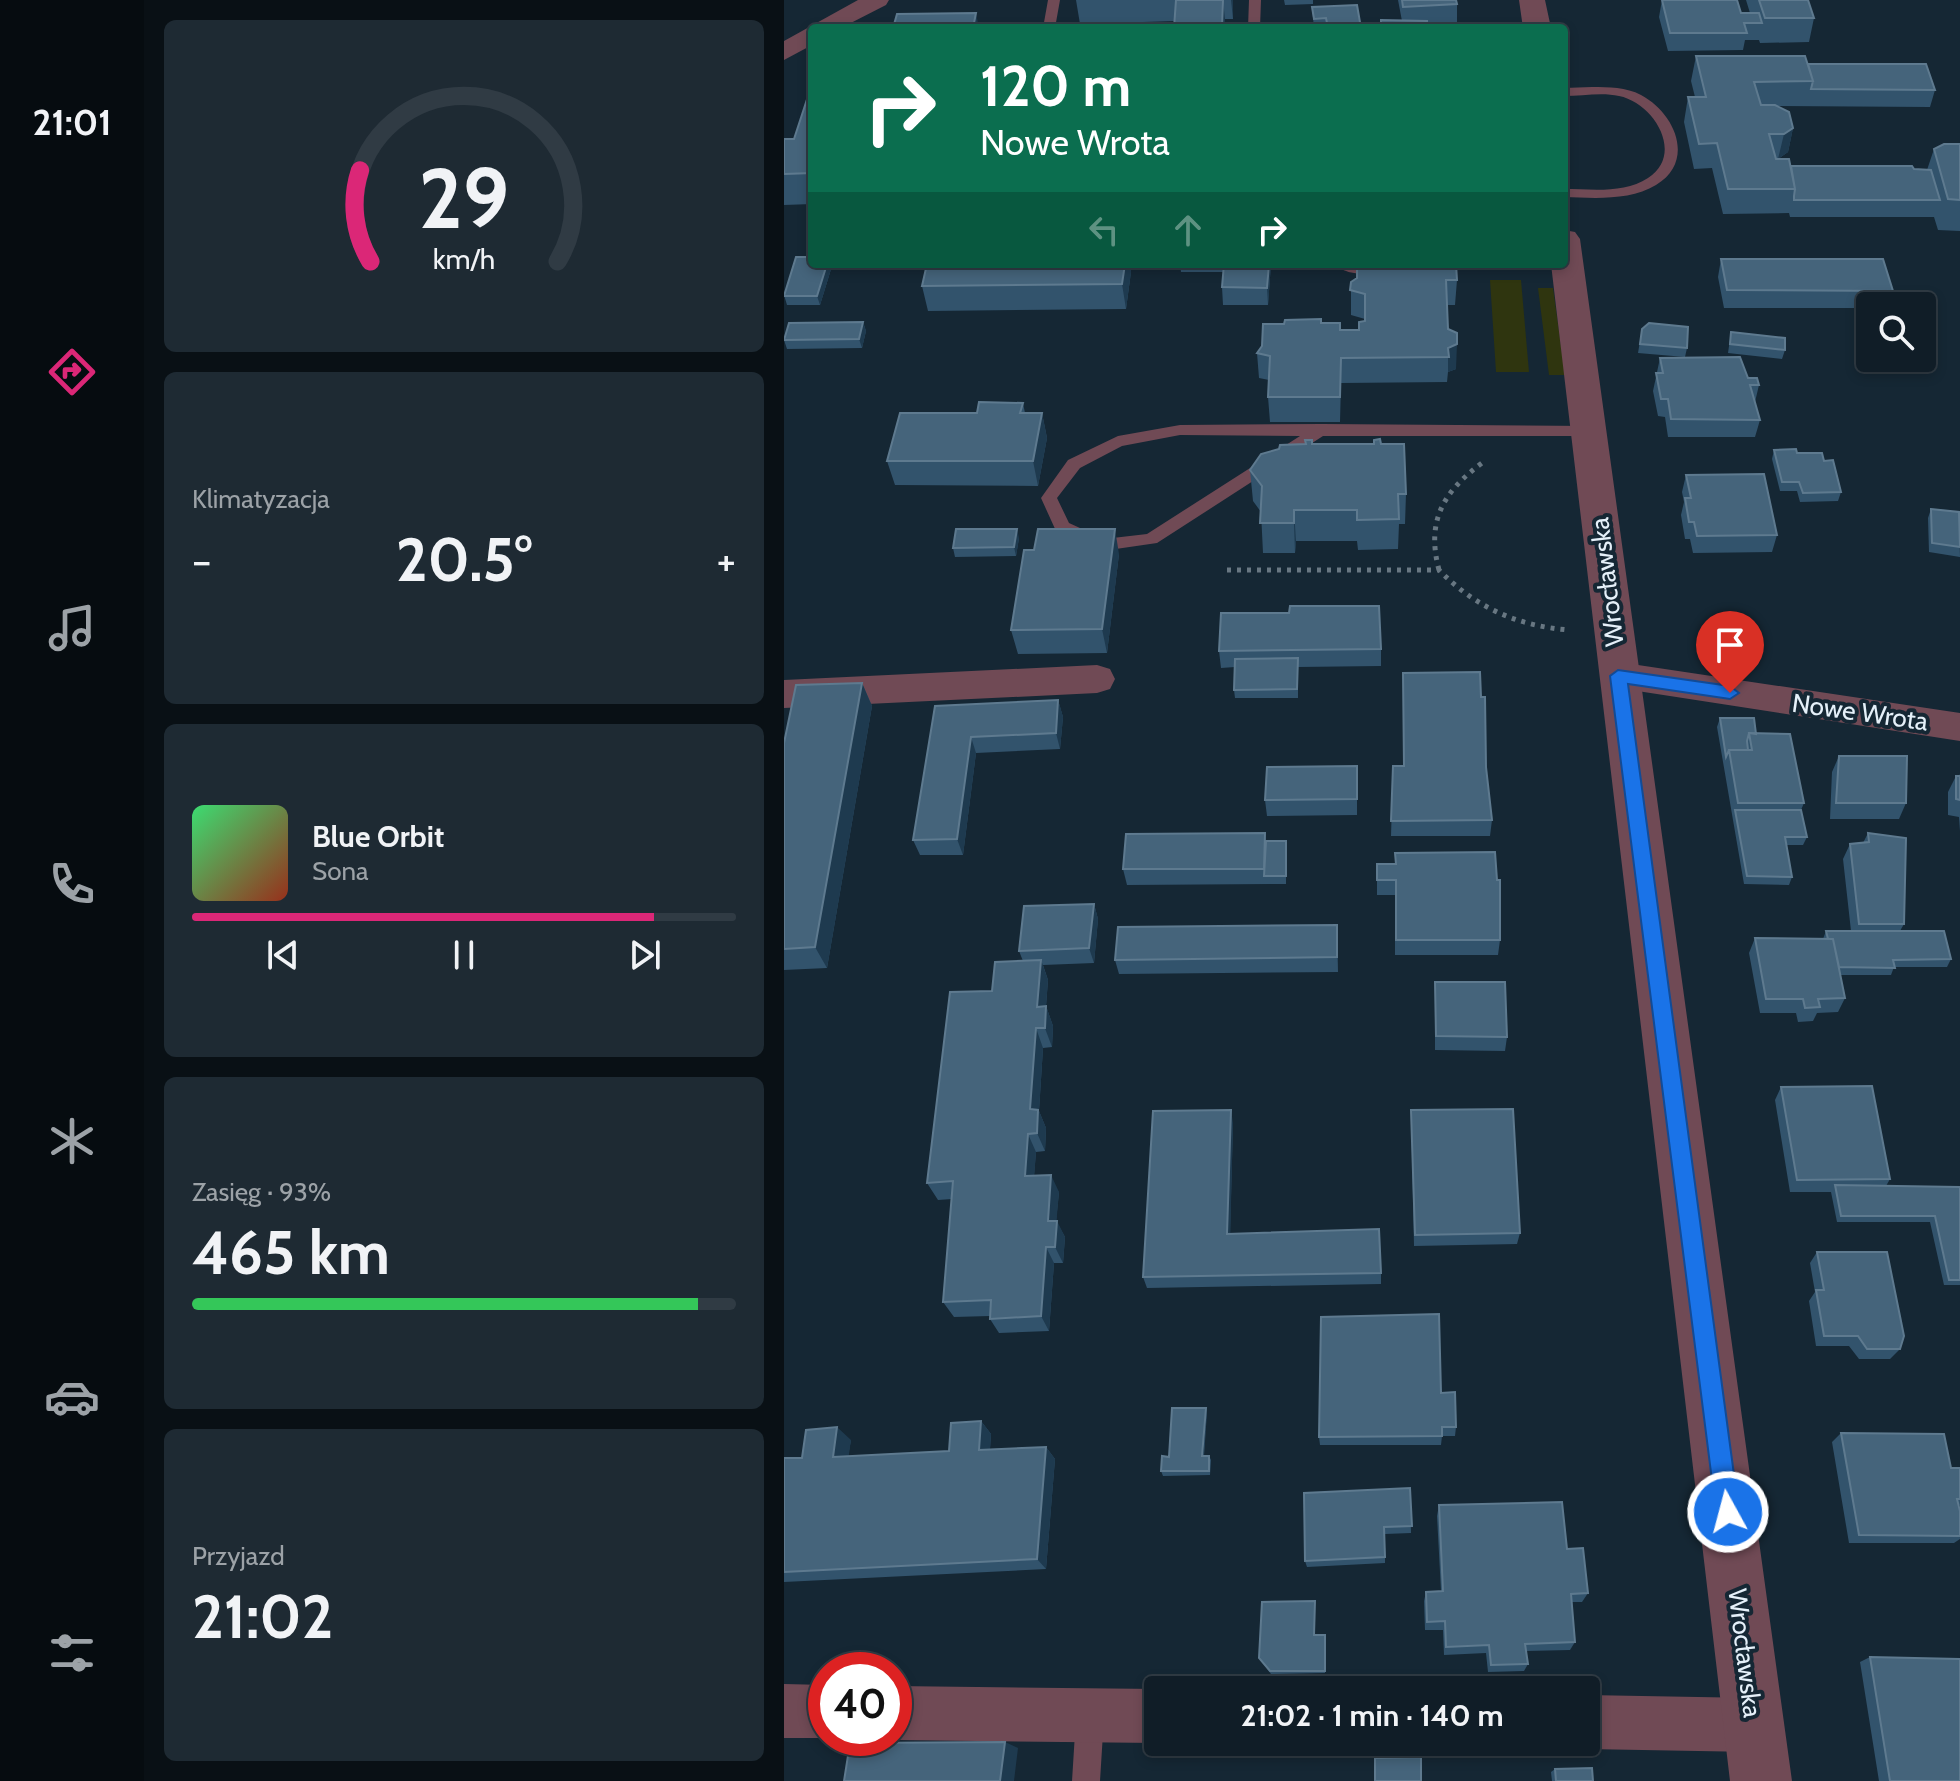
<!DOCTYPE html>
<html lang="pl">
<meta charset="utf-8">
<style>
body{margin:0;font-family:Cabin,sans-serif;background:#1e2a33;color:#f1f3f6;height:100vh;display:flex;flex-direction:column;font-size:30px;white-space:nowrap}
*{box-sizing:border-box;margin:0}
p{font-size:26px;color:#9ca2a7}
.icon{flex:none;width:44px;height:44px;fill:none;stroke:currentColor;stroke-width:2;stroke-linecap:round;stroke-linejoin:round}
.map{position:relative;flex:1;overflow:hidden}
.side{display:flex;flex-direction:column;gap:20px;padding:20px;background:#091015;width:640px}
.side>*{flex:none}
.top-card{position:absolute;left:24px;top:24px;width:760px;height:244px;border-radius:8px;box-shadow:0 4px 12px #0003,0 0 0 2px #303b44;background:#0b6e4f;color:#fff;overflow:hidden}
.tools{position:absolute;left:1072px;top:292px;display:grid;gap:16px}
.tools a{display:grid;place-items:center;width:80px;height:80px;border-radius:8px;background:#101d27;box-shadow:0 4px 12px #0003,0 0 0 2px #303b44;font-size:40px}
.speed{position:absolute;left:24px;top:1652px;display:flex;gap:16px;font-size:40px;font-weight:700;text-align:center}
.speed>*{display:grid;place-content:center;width:104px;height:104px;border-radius:50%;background:#101d27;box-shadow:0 4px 12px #0003,0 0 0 2px #303b44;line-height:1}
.speed .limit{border:12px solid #d22;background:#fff;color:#111}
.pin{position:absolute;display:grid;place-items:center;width:68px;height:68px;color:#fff;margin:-82px -34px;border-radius:50% 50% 50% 0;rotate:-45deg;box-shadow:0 0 8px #0007}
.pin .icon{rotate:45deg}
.me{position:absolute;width:88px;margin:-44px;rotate:353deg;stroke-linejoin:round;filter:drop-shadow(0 0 6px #0008)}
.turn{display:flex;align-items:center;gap:28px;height:168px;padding:0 40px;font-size:36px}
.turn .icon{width:104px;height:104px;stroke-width:2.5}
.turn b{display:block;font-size:56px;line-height:68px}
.lanes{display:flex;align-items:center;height:76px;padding:0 40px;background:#0003;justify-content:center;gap:40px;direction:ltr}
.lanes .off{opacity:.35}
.big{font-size:60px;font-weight:700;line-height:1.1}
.side .tile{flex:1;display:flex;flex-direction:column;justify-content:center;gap:12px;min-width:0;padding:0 28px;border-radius:12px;background:#1e2a33}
.side .dial{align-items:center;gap:0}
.dial svg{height:208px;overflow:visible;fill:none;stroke:#303b44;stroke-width:7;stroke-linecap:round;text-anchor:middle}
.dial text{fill:#f1f3f6;stroke:none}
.song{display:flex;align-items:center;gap:24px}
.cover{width:96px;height:96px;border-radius:12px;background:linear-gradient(135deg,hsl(140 70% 55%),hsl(10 70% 35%))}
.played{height:8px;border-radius:4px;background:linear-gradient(90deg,#db2777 85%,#303b44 85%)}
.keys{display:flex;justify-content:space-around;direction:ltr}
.heat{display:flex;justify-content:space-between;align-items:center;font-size:44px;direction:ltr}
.charge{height:12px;border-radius:6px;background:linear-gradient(90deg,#34c759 93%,#303b44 0)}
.trip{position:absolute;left:360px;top:1676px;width:456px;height:80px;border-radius:8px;background:#101d27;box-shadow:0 4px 12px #0003,0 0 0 2px #303b44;font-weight:700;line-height:80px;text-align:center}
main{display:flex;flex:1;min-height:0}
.tabs{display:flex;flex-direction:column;width:144px;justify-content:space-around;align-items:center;background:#060c10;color:#9ca2a7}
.tabs .icon{width:56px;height:56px}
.tabs .on{color:#db2777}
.tabs b{font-size:36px;color:#f1f3f6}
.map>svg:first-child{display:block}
</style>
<main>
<nav class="tabs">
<b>21:01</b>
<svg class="icon on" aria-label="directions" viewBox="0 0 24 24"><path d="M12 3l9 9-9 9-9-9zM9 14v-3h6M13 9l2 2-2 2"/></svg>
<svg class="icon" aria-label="music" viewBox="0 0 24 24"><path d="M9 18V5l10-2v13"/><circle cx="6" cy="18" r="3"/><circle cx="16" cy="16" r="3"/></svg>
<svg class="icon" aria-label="phone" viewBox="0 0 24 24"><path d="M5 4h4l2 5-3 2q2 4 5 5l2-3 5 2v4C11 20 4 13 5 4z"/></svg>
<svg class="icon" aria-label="climate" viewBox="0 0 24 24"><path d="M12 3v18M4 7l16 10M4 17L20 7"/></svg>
<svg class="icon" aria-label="car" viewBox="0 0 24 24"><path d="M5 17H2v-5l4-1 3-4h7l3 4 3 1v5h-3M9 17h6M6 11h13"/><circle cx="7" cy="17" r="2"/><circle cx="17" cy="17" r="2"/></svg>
<svg class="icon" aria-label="filters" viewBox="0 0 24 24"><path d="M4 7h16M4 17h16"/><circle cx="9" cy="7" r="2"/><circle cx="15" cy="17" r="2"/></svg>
</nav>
<section class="side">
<div class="tile dial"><svg viewBox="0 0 100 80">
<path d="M14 69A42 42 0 1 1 86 69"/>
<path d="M14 69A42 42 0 0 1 10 34" stroke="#db2777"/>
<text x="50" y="56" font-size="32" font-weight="700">29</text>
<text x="50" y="72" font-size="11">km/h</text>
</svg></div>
<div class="tile"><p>Klimatyzacja</p>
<div class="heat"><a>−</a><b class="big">20.5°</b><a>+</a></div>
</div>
<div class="tile">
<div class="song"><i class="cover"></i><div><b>Blue Orbit</b><p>Sona</p></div></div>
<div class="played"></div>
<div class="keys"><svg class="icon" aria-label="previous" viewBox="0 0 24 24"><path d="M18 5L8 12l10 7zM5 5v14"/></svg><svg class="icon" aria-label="pause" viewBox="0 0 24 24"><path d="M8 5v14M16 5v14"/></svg><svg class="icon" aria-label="next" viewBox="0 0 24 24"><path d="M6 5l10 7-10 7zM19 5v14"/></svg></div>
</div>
<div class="tile"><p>Zasięg · 93%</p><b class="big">465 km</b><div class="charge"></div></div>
<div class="tile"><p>Przyjazd</p><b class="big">21:02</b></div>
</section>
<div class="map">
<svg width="1176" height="1781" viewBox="0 0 1176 1781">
<rect width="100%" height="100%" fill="#152734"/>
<path fill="#2f350f" d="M706 280H737L745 372H712Z
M754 288H769L781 375H765Z"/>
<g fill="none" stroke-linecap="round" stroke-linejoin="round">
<path stroke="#687782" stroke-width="5" stroke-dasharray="4 6" stroke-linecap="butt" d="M443 570H655C691 607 733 626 785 630
M655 570C642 521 659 492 698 463"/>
<path fill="#704a55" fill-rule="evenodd" d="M264 0H276L271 28H259Z
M465 0H477L476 28H464Z
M808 87C825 87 842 87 857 95 891 113 912 161 872 185 846 201 810 198 780 197V189C807 189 840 194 864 178 901 154 870 103 835 96 818 92 798 96 780 96V88Z
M599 264 605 268C595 275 568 276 558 269L565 265Z
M641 264H736L729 268 646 271 641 270Z
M538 424 806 426 814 431 806 436H539L373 543 318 551 272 531 257 498 284 460 334 436 396 425ZM396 435 516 436 363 534 320 539 285 523 273 498 296 468 338 446Z
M306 1703 316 1707 320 1717 316 1781H288L292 1717 296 1707Z"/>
<path fill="#704a55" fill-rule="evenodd" d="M74 0H105L102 5 57 28H28V45L0 60V41Z
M834 662 1176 713V741L821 686 816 676 821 666Z
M313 665 326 669 331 679 326 689 313 693 0 708V680Z
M0 1684 42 1685V1738H45H0Z
M110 1686 374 1689 377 1690H374V1742H377L374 1743 110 1740 104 1738H110Z
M802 1695 970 1698 989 1706 997 1725 989 1744 970 1752 802 1749 784 1742H802Z"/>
<path fill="#704a55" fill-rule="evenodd" d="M735 0H761L767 28H739Z
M780 230 791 232 796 239 1008 1781H946L767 264H780Z"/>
</g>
<path fill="#32536c" d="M292 0H449V19H441V28H390L391 21 296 24Z
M500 0H529V4L501 5Z
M614 0H672L673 4V22L643 23 618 21Z
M878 0 957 13H966L962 0H1024L1030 18 1025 42 976 43 975 40H961L959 50 884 51 875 17Z
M528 7 577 28H530Z
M912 56 1024 64 1151 90 1146 107 994 106 1009 128 1004 152 994 159 1007 166 1143 170 1150 149 1176 144V231L1154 230 1150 217H1006L1005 213 939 214 928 168 910 169 900 122 904 97H911L907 81Z
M28 84V204L0 205V139H10Z
M937 259 1109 291 1104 306H1086V308H940L934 277Z
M28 264H48V266L36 305H3L0 295Z
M143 264H346L347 272 342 309 144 311 138 286Z
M396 264H487L484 305H439L438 287 439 272H397Z
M673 280 671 305H663L664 329 672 369 664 372 663 382 557 383 556 422H486L484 397 485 380 475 378 473 353 537 323 556 330H575L581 321V319L567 315V282Z
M79 322 82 331 78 348 3 349 0 340Z
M858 329 903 348 901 357 854 353Z
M947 332 1001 350 998 359 944 353Z
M876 358 975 385 971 402 976 420 971 437H884L881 417 874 416 869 391Z
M239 403 241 413H258L263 438 254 486 111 485 103 461 193 413Z
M528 444H597L622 494 621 524H615L614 549 574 550 573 541H512L511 553H479L477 512 469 501 466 470Z
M990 450 1013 453 1040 461 1057 492 1054 501 1016 502 1013 491H996L988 459Z
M902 475 993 535 988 552 909 553 906 539H901L897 515 900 502 898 492Z
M1147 509 1175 512 1176 557 1145 552 1144 518Z
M235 538 232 556 171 557 169 548Z
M335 554 323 653 234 654 227 630Z
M597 649V666L514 667V698H451L450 690 451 667 437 668 435 651Z
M619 673 697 697 702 767 708 820 706 836H607L609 766H619Z
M78 683 88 706 43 968 0 970V743Z
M274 700 279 717 276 749 192 753 179 855H136L129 840 151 706Z
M936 718 972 734 1020 803 1017 810 1023 837 1019 845H1002L1008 877 1005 885 960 884 933 727Z
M1055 756 1122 803 1115 819H1046L1048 772Z
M573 766V815L483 816 481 800Z
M1176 774V831L1175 817 1164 815V792L1172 776H1175Z
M481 833 482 841H502V884L343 885 339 869Z
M1084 833 1120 924 1116 931 1167 959 1163 967H1110L1107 975H1056L1061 998 1054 1012 1033 1013 1029 1021 1014 1022 1012 1013H976L965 953 971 938 1039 939 1042 931H1067L1059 859 1066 844 1079 843Z
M611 853 716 940 714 955H611V895H593V864H611Z
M310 904 314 919 310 963 259 965 264 980 262 1006 269 1026 268 1047 259 1048 255 1111 262 1128 261 1151 252 1152 250 1175 275 1192 272 1221 281 1237 279 1263H270L265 1331 215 1333 206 1319V1316L170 1317 159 1302 168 1199 154 1200 143 1183 208 991 239 961 235 951Z
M553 925 554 972 335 974 331 960Z
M651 982 723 1037 721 1051 651 1050Z
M997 1087 1106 1179 1102 1186 1176 1187V1285H1160L1146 1222H1053L1047 1192H1006L991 1100Z
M627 1110 736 1233 733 1244 630 1246Z
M449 1123 446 1234 597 1273V1284L363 1288 359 1277Z
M1033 1252 1116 1349 1106 1359H1075L1065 1346H1032L1025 1301 1031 1292 1026 1263Z
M657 1393 672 1427 671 1436H658L657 1445H536L535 1437Z
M422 1408 423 1412 420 1456H425L427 1460 426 1475 379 1476 377 1471 385 1457Z
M197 1421 207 1434 206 1449 262 1447 271 1459 262 1569 0 1582V1458H18L67 1440 64 1456 165 1451Z
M1057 1433 1167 1468H1176V1505L1175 1506 1176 1539 1170 1543H1065L1048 1442Z
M626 1488 627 1533 601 1534V1563L523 1567 521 1561Z
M655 1505 783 1549 804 1593 798 1602H788L791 1642 786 1650 742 1651 744 1664 740 1671 704 1672 702 1653 660 1655 659 1630H641L640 1601 642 1592 657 1591 653 1516Z
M531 1605V1635L541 1638V1673L487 1674 475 1658Z
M1086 1657 1176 1781H1095L1076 1662Z
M771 1769 809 1781H768L767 1772Z"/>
<path fill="#1e3a4f" d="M439 0 441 19V28H438Z
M447 0H449V19Z
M192 13 195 28H189Z
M1009 128 1004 152 994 159 1000 134Z
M43 264H48V266L36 305 33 296Z
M341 264H346L347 272 342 309 338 284Z
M485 264H487L484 305 483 288Z
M79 322 82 331 78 348 75 339Z
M673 344 672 369 664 372V348Z
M258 413 263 438 254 486 249 461Z
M510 510 512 541 511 553 510 523Z
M233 529 235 538 232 556 230 547Z
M331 529 335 554 323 653 318 629Z
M78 683 88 706 43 968 31 947Z
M274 700 279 717 276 749 272 733Z
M187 737 192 753 179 855 173 839Z
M310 904 314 919 310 963 305 948Z
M257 960 264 980 262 1006 269 1026 268 1047 253 1007Z
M252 1028 259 1048 255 1111 262 1128 261 1151 253 1133 246 1109Z
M447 1110 449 1123 446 1246 443 1234Z
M244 1134 252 1152 249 1193 241 1176Z
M267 1175 275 1192 271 1238 264 1221Z
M273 1221 281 1237 279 1263 271 1247Z
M262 1247 270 1263 265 1331 257 1316Z
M422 1408 423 1412 419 1460 418 1456Z
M197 1421 207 1434 205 1462 195 1450Z
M53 1427 67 1440 63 1468 49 1457Z
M262 1447 271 1459 262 1569 253 1559Z
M221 1742 234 1748 230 1781H216Z"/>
<path fill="#45647b" stroke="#5e7a8f" stroke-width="2" d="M392 0H439L438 28H390Z
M618 0H672L673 4 619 7Z
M878 0H953L957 13H975L978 23H960L963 33H886Z
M975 0H1024L1030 18H981Z
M573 5 577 28H544L542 18 530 19 528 7Z
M192 13 189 28H109L113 14Z
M597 20 643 21V28H597Z
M912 56H1021L1029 81 970 82 977 105H991L1005 112 1009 128 1000 134H985L992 159H1005L1011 189H944L933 143 915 144 904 97H922Z
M1024 64H1142L1151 90 1027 89 1029 81Z
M28 84V173L0 174V139H10Z
M1160 144H1176V200L1164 199 1150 149Z
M1007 166H1128L1130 169 1147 170 1156 200H1010V196L1011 189Z
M12 257H28V264H43L33 296H0Z
M937 259H1099L1109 291 943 290Z
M143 264H341L338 284 138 286Z
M440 264H485L483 288 438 287Z
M573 264H672L673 280H662L664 329 673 333V344L664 348 665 357 557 358 556 397H484L486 356 473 353 478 346 479 324H500L501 320 537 319V323H556V330H575V322L581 321V294L566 290 567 282 573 278Z
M79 322 75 339 0 340 5 323Z
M865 323 904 327 903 348 856 344 858 329Z
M947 332 1001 338V350L946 344Z
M956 357 964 378H973L975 385H966L976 420 887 419 884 399H877L872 373H879L876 358Z
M195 402 239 403 236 413H258L249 461H103L116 413H193Z
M596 439 597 444H620L622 494H614L615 519 573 520V510H510V523H476L478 486 466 470 477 454 495 449 496 445 522 444 521 440H528V444H590V440Z
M1012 449 1013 453H1038L1040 461 1049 460 1057 492 1019 493 1015 482H998L990 450Z
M980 474 993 535 913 536 910 522H905L901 498H907L902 475Z
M1147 509 1175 512 1176 547 1148 543Z
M172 529H233L230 547 169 548Z
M254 529H331L318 629 227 630 240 550H250Z
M506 606H595L597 649 435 651 437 613H505Z
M514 658 513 689 450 690 451 659Z
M696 672 697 697H701L702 767 708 820 607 821 609 766H620L619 673Z
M78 683 31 947 0 949V743L12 685Z
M274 700 272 733 187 737 173 839 129 840 151 706Z
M936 718H970L972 734 965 733 963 741 964 750H945L942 757Z
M965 733 1006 734 1020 803H954L945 750H968Z
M1055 756H1123L1122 803H1052Z
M573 766V799L481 800 483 767Z
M1172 776H1176V800L1172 799Z
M951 810H1017L1023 837H1001L1008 877 963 876Z
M481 833 480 869H339L342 834Z
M1084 833 1122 838 1120 924H1075L1066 844 1085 842Z
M482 841H502V876H480Z
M711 852 713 880H716V940H612V880H593V864H612L611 853Z
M310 904 305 948 235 951 240 906Z
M553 925V957L331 960 334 927Z
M1042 931H1160L1167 959 1109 960 1111 968 1055 967 1049 939H1044Z
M971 938 1049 939 1061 998 1034 999 1036 1007 1021 1008 1019 999H982Z
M257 960 253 1007 262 1006 261 1028H252L246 1109 254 1110 253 1133 244 1134 241 1176 267 1175 264 1221H273L271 1247H262L257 1316 206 1319 207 1300 159 1302 169 1181 143 1183 166 992 208 991 211 962Z
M651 982H721L723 1037 652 1036Z
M1088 1086 1106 1179 1013 1180 997 1087Z
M729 1109 736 1233 631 1235 627 1110Z
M447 1110 443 1234 595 1229 597 1273 359 1277 369 1111Z
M1051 1185 1176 1187V1280H1165L1151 1216H1057Z
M1033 1252H1103L1120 1336 1116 1349H1083L1074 1336H1040L1032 1290H1040Z
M655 1314 657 1393 671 1392 672 1427H658V1436L535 1437 537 1317Z
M388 1408H422L418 1456H425V1471H377L378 1456 385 1457Z
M197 1421 195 1450 262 1447 253 1559 0 1572V1458H18L22 1430 53 1427 49 1457 165 1451 167 1423Z
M1057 1433 1160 1434 1167 1468H1176V1499H1173L1176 1511V1536L1075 1535Z
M626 1488 628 1526 600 1527 601 1557 521 1561 520 1493Z
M778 1502 783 1549 799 1548 804 1593 787 1594 791 1642 741 1644 744 1664 707 1665 705 1645 662 1647 661 1621 643 1622 642 1592 659 1591 655 1505Z
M531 1601 530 1635H541V1671H486L475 1658 478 1602Z
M1086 1657 1176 1659V1781H1106Z
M221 1742 216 1781H60L66 1743Z
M637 1757V1781H591V1758Z
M808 1768 809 1781H772L771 1769Z"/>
<path fill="#1a73e8" stroke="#114b97" stroke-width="2" d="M834 670 946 686 955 693 946 699 844 684 955 1512 952 1520 944 1524 936 1520 932 1512 826 676Z"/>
<g text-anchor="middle" stroke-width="8" stroke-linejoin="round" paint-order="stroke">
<g font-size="26" fill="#e5f0f9" stroke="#152734">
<text transform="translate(823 582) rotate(-97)" y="9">Wrocławska</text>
<text transform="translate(1076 712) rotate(8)" y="9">Nowe Wrota</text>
<text transform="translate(961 1653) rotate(83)" y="9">Wrocławska</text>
</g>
</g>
</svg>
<div class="tools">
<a><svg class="icon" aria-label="search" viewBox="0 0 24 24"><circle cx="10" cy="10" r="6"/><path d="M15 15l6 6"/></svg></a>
</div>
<div class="speed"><div class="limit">40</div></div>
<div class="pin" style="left:946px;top:693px;background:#d93025"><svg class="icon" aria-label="arrive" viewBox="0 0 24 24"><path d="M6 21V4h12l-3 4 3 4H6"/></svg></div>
<svg class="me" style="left:944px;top:1512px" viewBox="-20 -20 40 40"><circle r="17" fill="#1a73e8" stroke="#fff" stroke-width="3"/><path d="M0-11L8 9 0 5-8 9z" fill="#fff"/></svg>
<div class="trip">21:02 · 1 min · 140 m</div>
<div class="top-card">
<div class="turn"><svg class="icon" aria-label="right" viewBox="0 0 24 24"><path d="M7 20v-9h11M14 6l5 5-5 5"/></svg><div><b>120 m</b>Nowe Wrota</div></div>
<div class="lanes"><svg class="icon off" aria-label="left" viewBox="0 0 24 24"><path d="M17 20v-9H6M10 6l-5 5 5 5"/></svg><svg class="icon off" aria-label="ahead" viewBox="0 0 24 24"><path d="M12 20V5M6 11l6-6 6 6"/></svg><svg class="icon" aria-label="right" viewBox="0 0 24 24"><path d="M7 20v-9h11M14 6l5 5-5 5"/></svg></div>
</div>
</div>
</main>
